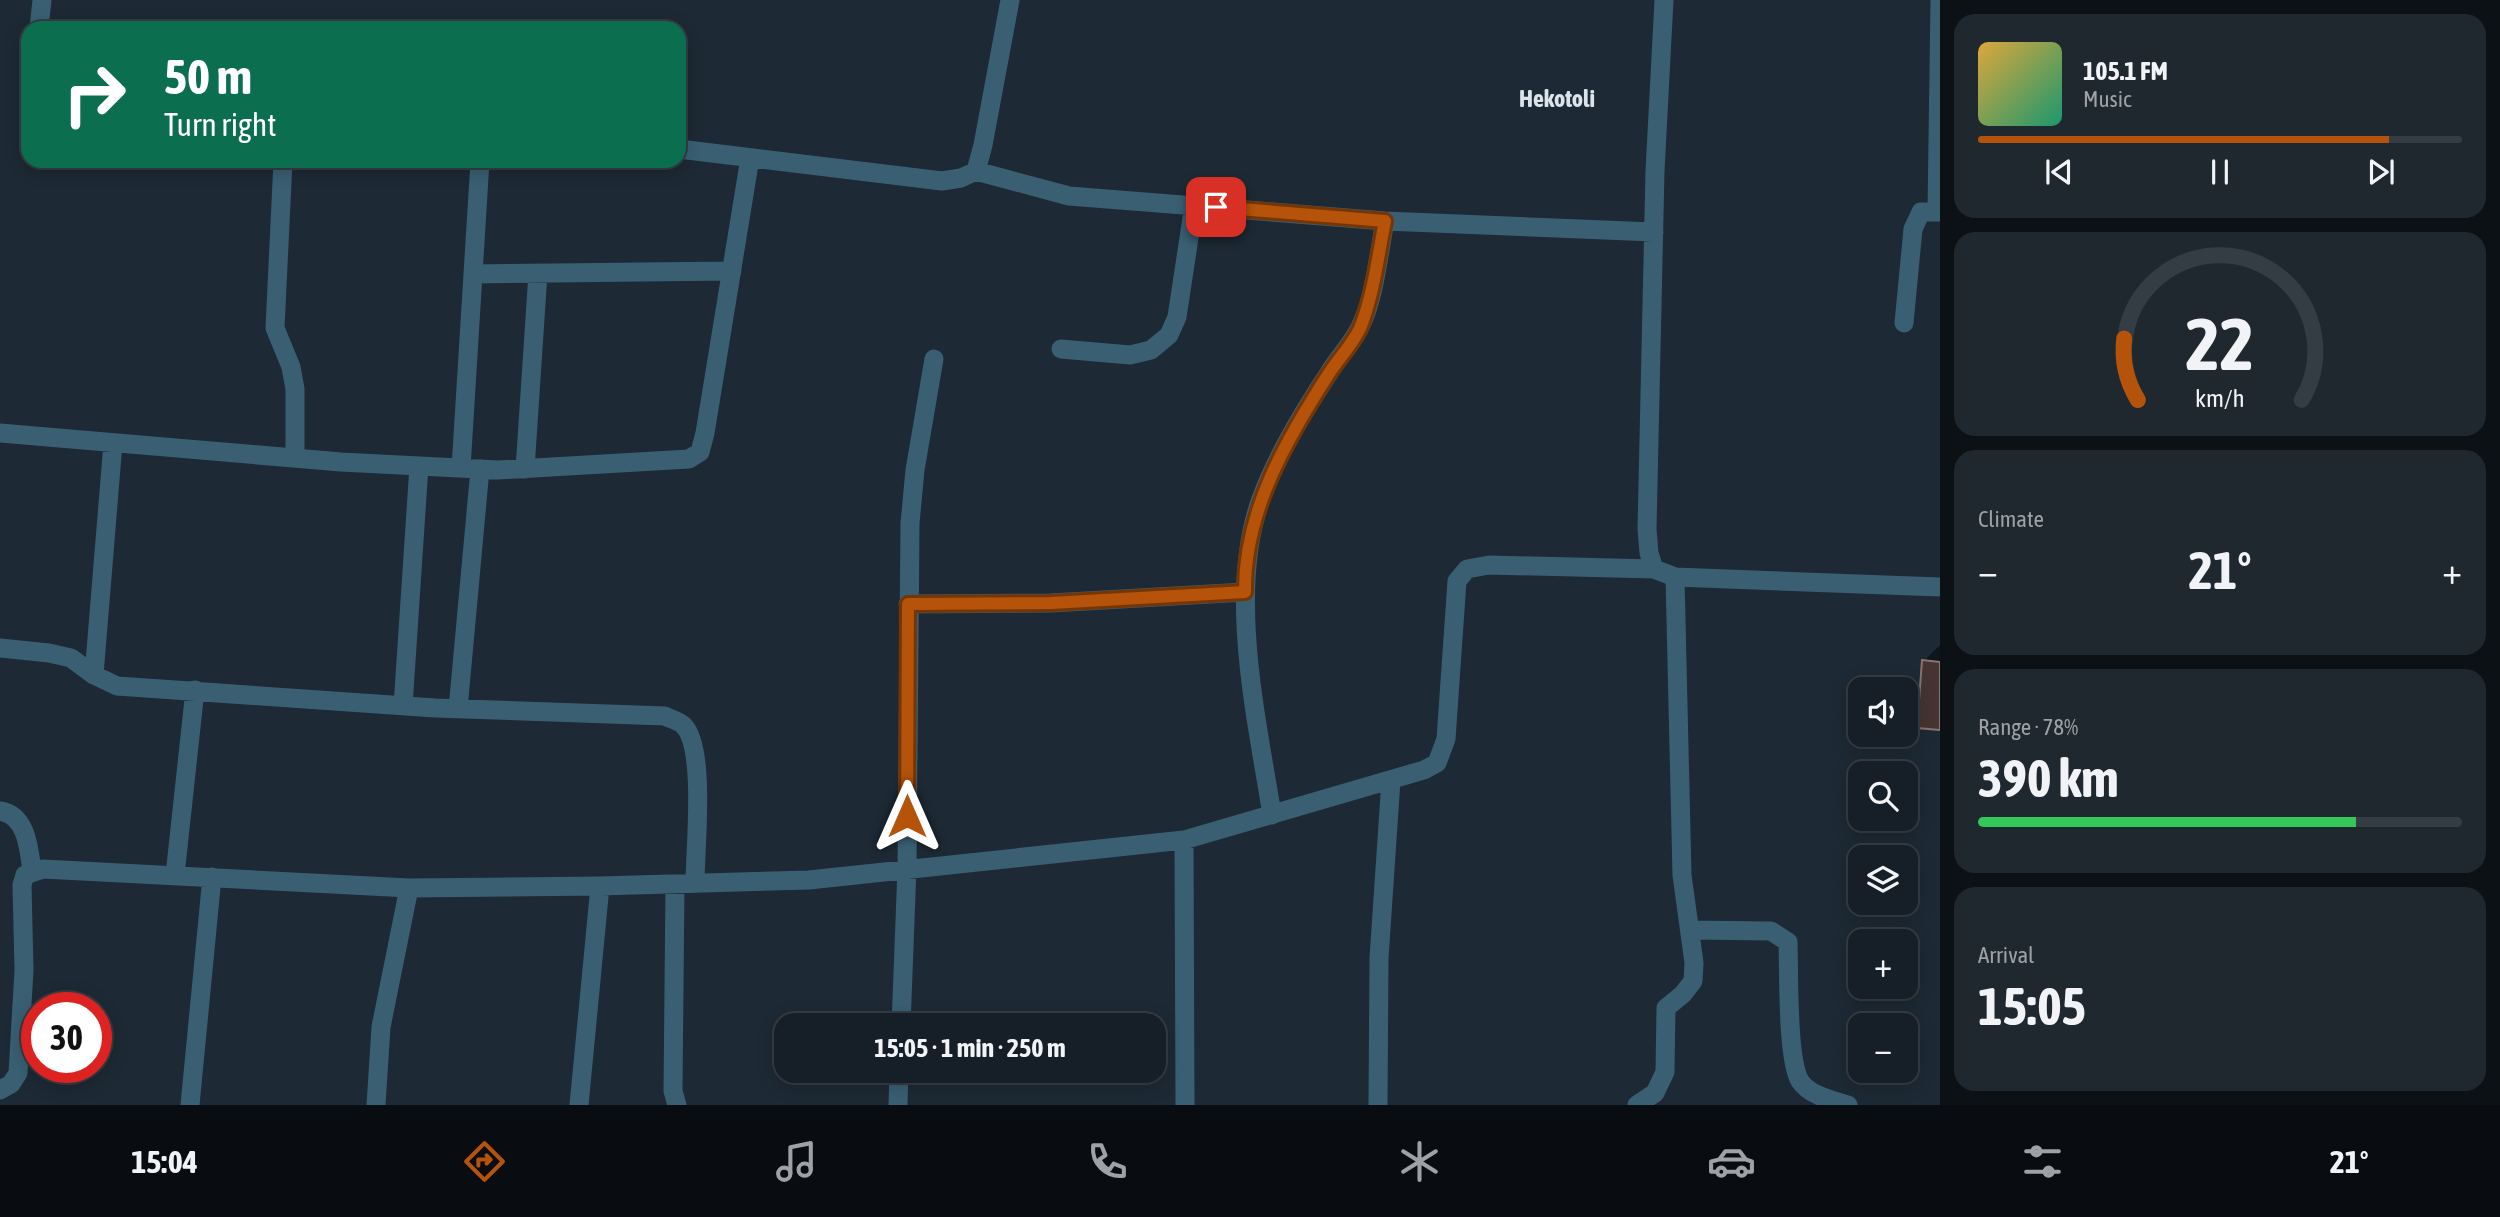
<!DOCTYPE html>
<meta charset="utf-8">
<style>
body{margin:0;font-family:"Asap Condensed",sans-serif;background:#1f272f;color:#f1f3f6;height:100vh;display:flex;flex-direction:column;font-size:26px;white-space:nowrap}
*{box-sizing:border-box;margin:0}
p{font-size:23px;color:#9ea2a7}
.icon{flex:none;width:38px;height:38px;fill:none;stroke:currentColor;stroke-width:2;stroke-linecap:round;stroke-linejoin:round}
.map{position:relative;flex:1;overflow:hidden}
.panel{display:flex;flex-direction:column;gap:14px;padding:14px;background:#0c1115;width:560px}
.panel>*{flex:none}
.hud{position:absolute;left:21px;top:21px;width:665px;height:147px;border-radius:21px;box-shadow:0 4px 18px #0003,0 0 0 2px #353d44;background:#0b6e4f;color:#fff;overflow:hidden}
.fabs{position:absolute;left:1848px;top:677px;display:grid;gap:14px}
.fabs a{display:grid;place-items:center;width:70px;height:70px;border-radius:14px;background:#161f27;box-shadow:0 4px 18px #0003,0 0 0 2px #353d44;font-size:35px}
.speed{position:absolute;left:21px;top:992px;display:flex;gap:14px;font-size:35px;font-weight:700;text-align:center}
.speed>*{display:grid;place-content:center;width:91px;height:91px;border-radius:50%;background:#161f27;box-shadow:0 4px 18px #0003,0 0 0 2px #353d44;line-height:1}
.speed .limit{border:10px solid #d22;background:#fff;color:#111}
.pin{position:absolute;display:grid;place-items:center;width:60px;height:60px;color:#fff;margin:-30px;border-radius:14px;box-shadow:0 4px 10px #0006}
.me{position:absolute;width:77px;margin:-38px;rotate:0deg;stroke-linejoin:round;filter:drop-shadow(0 0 5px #0008)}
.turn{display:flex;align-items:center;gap:24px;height:147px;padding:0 28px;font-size:32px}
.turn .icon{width:91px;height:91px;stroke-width:2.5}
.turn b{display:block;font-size:49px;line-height:60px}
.big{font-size:52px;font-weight:700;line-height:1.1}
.panel .card{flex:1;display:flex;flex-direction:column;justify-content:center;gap:10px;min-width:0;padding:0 24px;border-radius:21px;background:#1f272f}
.panel .dial{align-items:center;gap:0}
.dial svg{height:182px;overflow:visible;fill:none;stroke:#353d44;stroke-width:7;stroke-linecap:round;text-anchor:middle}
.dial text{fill:#f1f3f6;stroke:none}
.song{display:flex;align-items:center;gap:21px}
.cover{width:84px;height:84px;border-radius:10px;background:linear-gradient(135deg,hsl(40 70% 55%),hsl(160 70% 35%))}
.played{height:7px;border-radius:4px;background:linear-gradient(90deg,#b45309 85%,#353d44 85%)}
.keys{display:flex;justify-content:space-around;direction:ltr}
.heat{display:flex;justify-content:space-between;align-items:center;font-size:38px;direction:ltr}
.charge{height:10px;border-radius:5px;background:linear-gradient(90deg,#34c759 78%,#353d44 0)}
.trip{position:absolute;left:774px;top:1013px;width:392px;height:70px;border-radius:21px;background:#161f27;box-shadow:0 4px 18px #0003,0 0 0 2px #353d44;font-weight:700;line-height:70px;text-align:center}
.tabs{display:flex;height:112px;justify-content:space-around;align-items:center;background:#090c10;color:#9ea2a7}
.tabs .icon{width:49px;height:49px}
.tabs .active{color:#b45309}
.tabs b{font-size:32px;color:#f1f3f6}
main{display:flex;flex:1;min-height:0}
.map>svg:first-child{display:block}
</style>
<main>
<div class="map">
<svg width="1940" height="1105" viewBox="0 0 1940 1105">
<rect width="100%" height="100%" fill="#1d2934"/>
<path fill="#0007" d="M1939 646H1940V728L1924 661Z"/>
<path fill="#453432" stroke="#887371" stroke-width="2" d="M1922 660 1940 662V730L1917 728Z"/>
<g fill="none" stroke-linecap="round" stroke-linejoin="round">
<path stroke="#3a5f73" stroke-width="19" d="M1664 0 1655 171 1647 529 1649 553 1654 569 1675 577 1940 587
M39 28 42 0
M679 149 942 181 961 178 976 171 983 145 1010 0
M283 161 275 328 291 367 295 389V458
M976 171 1069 196 1385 221 1654 232
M1937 212 1940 0
M473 274 732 271
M1904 323 1913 229 1921 212H1940
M1061 349 1130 355 1151 350 1169 335 1177 317 1194 205
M0 433 341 462 498 470 689 459 700 452 705 433 750 158
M461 468 480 161
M525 469 538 273
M908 604 1051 603 1245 592
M0 648 49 653 71 658 94 675 117 686 435 708 665 716C670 719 680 721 684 726 706 749 695 850 695 883
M94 675 113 443
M403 706 419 466
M458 709 480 469
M0 811C27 815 29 849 32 871
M1272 815C1257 719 1227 592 1261 499 1277 455 1303 412 1329 373 1338 358 1351 345 1359 329 1374 302 1379 252 1385 221
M1184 840 1185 1105
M175 875 195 690
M675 884 673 1091 677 1105
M1690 930 1771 931 1788 942C1789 971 1787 1060 1800 1081 1810 1096 1832 1100 1848 1105
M901 1026 907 868 910 523 915 470 934 359
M0 1090 11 1084 18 1073 24 970 22 885 25 875 43 869 409 888 600 886 809 880 1184 840 1424 770 1437 763 1446 739 1457 581 1467 569 1489 565 1654 569
M190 1105 212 877
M376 1105 381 1027 409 888
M579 1105 600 886
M898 1105 899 1071
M1378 1105 1379 958 1391 780
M1637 1105 1655 1093 1665 1072 1666 1008 1683 994 1693 981 1694 963 1682 875 1675 577"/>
</g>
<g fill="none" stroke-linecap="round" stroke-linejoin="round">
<defs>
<path id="route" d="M907 816 908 604 1051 603 1245 592C1244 512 1286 440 1328 375 1338 359 1354 343 1361 326 1374 292 1378 256 1385 221L1216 207"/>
</defs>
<use href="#route" stroke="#753606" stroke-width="18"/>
<use href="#route" stroke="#b45309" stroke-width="12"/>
</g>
<g text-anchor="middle" stroke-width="7" stroke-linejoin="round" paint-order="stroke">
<g font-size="24" font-weight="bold" fill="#dce4eb" stroke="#1d2934">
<text x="1557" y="107">Hekotoli</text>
</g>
</g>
</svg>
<div class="fabs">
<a><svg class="icon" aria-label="sound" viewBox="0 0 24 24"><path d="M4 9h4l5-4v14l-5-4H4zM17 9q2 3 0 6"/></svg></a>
<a><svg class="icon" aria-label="search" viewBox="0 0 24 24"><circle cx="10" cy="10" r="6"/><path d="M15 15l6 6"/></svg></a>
<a><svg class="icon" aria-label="layers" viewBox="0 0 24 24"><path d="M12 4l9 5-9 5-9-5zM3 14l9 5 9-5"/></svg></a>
<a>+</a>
<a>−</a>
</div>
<div class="speed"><div class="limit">30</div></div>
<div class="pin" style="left:1216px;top:207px;background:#d93025"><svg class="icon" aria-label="arrive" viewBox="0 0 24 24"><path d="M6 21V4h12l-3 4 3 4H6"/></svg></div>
<svg class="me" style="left:907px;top:816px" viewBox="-20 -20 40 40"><path d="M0-17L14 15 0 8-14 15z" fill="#b45309" stroke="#fff" stroke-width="4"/></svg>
<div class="trip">15:05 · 1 min · 250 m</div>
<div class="hud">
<div class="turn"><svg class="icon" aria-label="right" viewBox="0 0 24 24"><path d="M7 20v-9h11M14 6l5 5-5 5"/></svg><div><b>50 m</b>Turn right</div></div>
</div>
</div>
<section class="panel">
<div class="card">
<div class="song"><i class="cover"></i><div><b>105.1 FM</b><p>Music</p></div></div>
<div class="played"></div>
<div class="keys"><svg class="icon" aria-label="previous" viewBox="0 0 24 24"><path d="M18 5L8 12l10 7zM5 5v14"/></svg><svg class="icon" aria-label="pause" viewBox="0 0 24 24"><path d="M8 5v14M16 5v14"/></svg><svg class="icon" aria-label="next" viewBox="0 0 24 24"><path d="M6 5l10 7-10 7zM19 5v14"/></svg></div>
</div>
<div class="card dial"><svg viewBox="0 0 100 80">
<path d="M14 69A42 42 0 1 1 86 69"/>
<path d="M14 69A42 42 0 0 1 8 42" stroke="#b45309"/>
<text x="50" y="56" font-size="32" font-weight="700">22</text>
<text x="50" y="72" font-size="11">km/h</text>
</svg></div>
<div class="card"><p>Climate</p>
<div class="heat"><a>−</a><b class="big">21°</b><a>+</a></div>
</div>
<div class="card"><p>Range · 78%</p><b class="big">390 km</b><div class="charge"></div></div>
<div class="card"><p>Arrival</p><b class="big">15:05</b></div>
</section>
</main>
<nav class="tabs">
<b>15:04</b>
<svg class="icon active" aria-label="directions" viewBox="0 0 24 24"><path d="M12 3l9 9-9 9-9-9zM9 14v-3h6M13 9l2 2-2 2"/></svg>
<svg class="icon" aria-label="music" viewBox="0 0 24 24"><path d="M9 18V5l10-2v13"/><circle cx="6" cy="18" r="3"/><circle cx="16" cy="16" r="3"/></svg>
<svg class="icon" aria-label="phone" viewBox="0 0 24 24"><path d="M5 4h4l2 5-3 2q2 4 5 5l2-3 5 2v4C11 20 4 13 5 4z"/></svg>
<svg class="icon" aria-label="climate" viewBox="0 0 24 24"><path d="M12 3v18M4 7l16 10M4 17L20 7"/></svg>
<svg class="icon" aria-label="car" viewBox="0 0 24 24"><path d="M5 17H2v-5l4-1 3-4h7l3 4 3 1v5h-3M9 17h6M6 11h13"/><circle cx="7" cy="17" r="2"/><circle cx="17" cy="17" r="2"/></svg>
<svg class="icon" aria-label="filters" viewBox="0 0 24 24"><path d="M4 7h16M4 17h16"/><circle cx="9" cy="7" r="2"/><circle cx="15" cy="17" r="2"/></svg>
<b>21°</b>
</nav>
